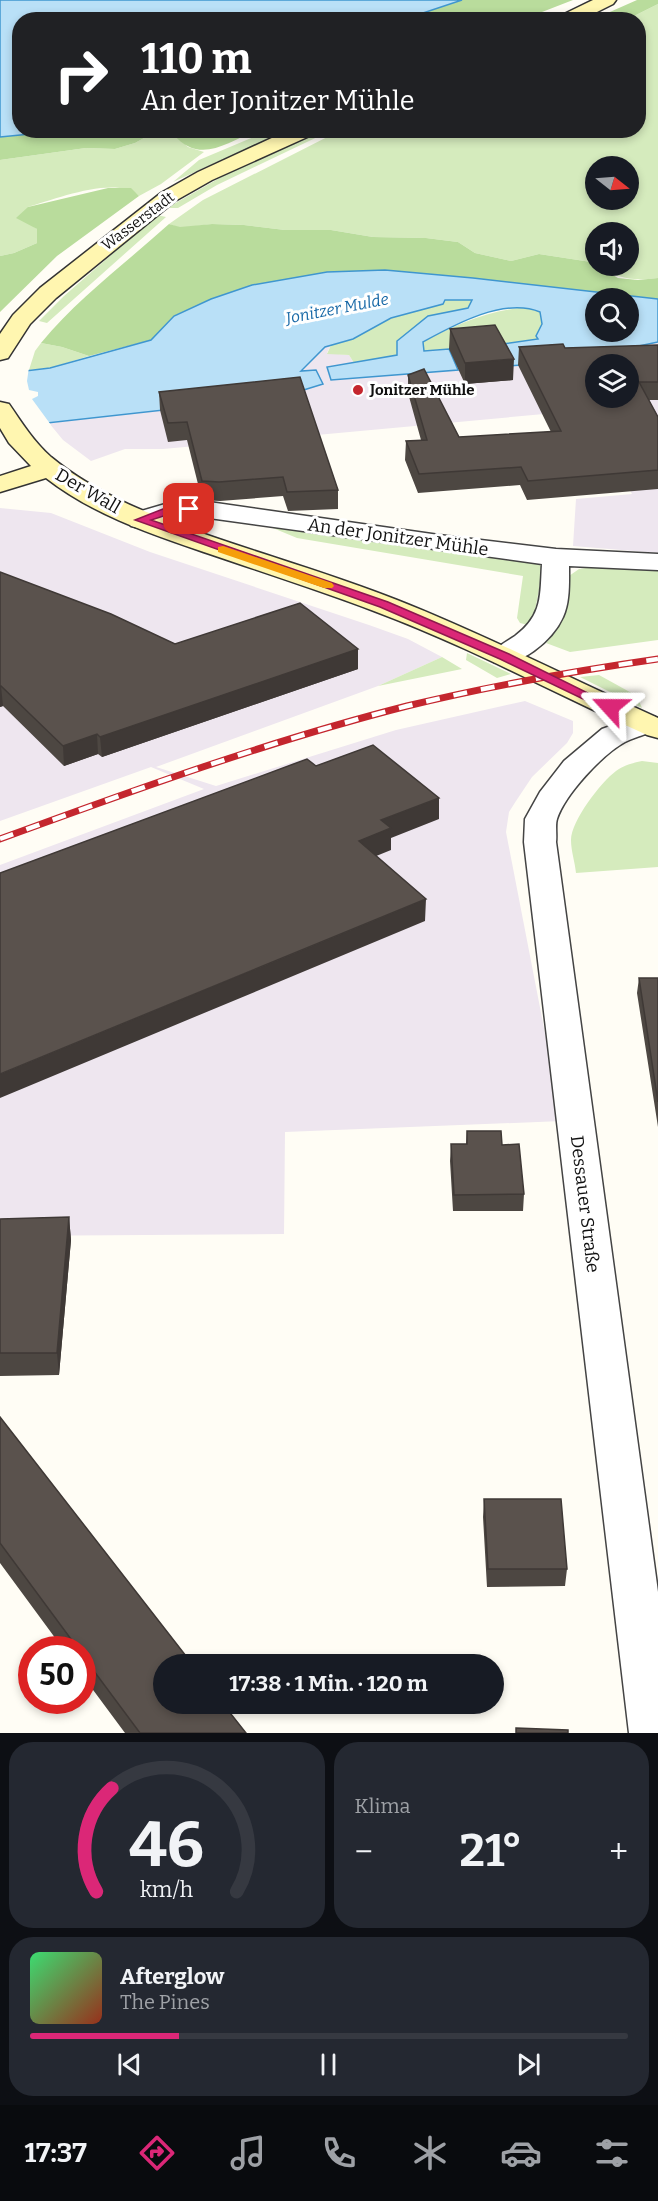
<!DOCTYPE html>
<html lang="de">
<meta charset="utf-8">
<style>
body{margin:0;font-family:Bitter,serif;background:#242831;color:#f1f3f6;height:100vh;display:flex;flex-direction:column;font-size:22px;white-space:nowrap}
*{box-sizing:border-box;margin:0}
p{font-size:20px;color:#9ea1a6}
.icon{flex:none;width:33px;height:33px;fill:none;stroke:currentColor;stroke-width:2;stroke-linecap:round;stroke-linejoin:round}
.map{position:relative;height:1733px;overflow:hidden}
.sheet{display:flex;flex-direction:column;gap:9px;padding:9px;background:#0d0f14;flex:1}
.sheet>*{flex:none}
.guide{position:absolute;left:12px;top:12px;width:634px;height:126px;border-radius:24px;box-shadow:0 3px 9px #0003;background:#202124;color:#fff;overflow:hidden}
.needle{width:39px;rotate:107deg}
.controls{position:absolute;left:585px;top:156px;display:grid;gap:12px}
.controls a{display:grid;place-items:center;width:54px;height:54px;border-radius:50%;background:#171b24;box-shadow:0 3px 9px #0003;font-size:30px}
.speed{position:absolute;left:18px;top:1636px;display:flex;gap:12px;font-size:30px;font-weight:700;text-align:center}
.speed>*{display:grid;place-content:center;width:78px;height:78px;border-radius:50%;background:#171b24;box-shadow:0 3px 9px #0003;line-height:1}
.speed .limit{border:9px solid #d22;background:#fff;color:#111}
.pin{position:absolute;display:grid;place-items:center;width:51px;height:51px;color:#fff;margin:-26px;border-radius:12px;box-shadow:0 3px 9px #0006}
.me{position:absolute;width:66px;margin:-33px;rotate:294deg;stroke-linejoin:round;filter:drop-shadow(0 0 4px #0008)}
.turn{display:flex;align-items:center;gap:21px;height:126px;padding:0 30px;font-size:27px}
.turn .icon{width:78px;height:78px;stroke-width:2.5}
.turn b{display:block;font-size:42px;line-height:51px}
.big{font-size:45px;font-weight:700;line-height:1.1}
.sheet .widget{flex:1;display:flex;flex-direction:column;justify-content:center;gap:9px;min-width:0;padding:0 21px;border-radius:24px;background:#242831}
.sheet .dial{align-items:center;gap:0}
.dial svg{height:156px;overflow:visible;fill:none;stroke:#363941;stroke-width:7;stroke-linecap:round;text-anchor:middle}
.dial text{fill:#f1f3f6;stroke:none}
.song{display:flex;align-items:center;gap:18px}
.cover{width:72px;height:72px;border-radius:9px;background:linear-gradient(135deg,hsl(140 70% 55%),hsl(10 70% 35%))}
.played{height:6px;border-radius:3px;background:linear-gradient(90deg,#db2777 25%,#363941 25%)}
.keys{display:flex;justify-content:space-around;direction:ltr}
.heat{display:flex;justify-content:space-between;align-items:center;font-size:33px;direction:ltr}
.sheet .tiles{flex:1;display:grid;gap:9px;grid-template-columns:1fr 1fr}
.widget:last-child{grid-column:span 2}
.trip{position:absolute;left:153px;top:1654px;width:351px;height:60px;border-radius:30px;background:#171b24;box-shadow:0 3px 9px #0003;font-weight:700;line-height:60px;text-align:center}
.menu{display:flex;height:96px;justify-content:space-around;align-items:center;background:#090b0e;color:#9ea1a6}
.menu .icon{width:42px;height:42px}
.menu .on{color:#db2777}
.menu b{font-size:27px;color:#f1f3f6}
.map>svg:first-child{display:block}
</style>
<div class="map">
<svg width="658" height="1733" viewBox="0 0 658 1733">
<rect width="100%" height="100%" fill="#fffdf5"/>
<path fill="#eee6ef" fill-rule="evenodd" d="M658 342V553L573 546 576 499 632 494 588 410 163 449H125L91 461 63 440 49 423 163 410 301 372 325 347 331 345 327 353 349 355 354 363 328 367 331 380 449 349 562 362ZM596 364H628V398H596Z
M0 508 51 513 150 552 369 625 408 639 442 657 378 686 156 767 216 786 396 730 525 701 573 721V733L567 743 532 777 516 801 509 812 506 832 562 1121 285 1132 284 1234 0 1236V865L204 789 151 767 0 821Z"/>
<path fill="#d5ebbd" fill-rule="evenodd" d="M658 4V278C631 281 620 279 597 266H628V232H596L595 265 591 262 539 254 511 261 475 253 458 242 426 238 373 237 331 230H285L244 225 212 224 180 228 169 224 203 200 339 131 639 130V20L628 19ZM596 166H628V200H596Z
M268 131H285L173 182 199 160Z
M322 131H330L217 185 178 208H167L237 168Z
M153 133 173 134 188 147 204 152 161 184 139 196C116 175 56 199 28 207L27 222 37 229V243L14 253 0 256V160L86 148 115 149 135 143Z
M157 215 166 217 47 323 39 321 64 296Z
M445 300H472L469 308 428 316 397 341V355L354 363 349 355 327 354 331 345 353 339 391 318 443 304Z
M529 307 540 312 542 324 536 336 539 339 495 345 424 351 423 342C457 324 489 310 529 307Z
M41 343 62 347 89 356 50 368 29 370 35 351Z
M256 521 538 563 543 568 534 616 528 625 520 623 517 618 523 576 297 538Z
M598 566 658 569V640L570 652 546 643C567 622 566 605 569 576L579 569Z
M467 653 511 674 497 678 466 660Z
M442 657 462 669 378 686Z
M599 675 637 696 642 708 580 677Z
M642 761 658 763V867L576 873C575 862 571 851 571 840 571 821 601 782 616 771 624 765 633 763 642 761Z"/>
<path fill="#b9dc9c" d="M462 0H573L524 19 402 20Z
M637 0H658V4L628 19H594Z
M61 130 256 131C225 143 200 165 173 134L153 133 135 143 115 149 86 148 0 160V137Z
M108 188H131L139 196 57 256 0 312V256L14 253 37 243V229L16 218 28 207Z
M169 224 180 227 212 224 244 225 285 230H331L373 237 426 238 458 242 475 253 511 261 539 254 591 262 618 278 638 280 658 278V299L390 271 252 285 211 299 174 316 151 340 89 356 62 347 41 343C78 298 126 263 169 224Z"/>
<path fill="#b9e0f7" stroke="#3f96cf" stroke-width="1.5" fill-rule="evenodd" d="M0 0H462L402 20H20V130L61 131 0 137Z
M385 270 473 278 658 299V342L562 362 507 366 495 345 538 339 536 336 542 324 540 312C504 297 454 325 423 342L424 351 449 349 458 370 331 380 327 367 397 355V341L428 316 468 308 472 300H445L443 304 391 318 353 339 325 347 301 371 316 370 323 384 281 397 38 424 0 374 50 368 151 340 174 316 211 299 252 285 327 272ZM596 298H628V332H596Z"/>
<path fill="#fffdf5" d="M29 367 27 381 29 390 38 392V396L32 399 51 425 0 436V371Z"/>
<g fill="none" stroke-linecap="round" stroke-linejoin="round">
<defs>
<path id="minor" d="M172 502H209L439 535 556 549 658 554V570L569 566C569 582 570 602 563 617 553 640 519 669 494 662L489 656C496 647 506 642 515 636 543 615 540 595 542 564L209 518H174L140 528 131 526 127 520 131 514Z
M644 714 655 717 658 725C651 735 636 736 625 742 603 754 565 794 557 819 555 825 557 835 556 842L658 1592V1733H629L524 842 525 819 540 792 564 761 602 729Z"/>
<path id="secondary" d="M593 0H616L613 4 581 20H557L560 16Z
M289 130H317L314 134 212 180 175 201 56 298 30 324 8 358 0 360V334L13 315 40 288 161 193 198 172Z
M0 402 9 404C22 423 34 442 51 457 98 496 156 517 213 537 274 558 337 576 397 600 486 635 571 679 658 718V738L647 735C556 694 468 646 374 611 316 589 256 570 198 550 145 532 91 513 46 478L0 492V476L31 466 9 443 0 428Z"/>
</defs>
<use href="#minor" stroke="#444" stroke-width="3"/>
<use href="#secondary" stroke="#333" stroke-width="3"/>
<use href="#minor" fill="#fff" fill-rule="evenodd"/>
<use href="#secondary" fill="#fff6b0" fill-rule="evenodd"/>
<defs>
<path id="rail" d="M0 839C134 790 269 741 407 706 490 686 574 671 658 659"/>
</defs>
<use href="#rail" stroke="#c4262e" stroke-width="7"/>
<use href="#rail" stroke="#fff" stroke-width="4.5" stroke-dasharray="14" stroke-linecap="butt"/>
</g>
<path fill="#4d4742" d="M450 329 513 380 465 384 449 349Z
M658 345V400H649L658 417V489L527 500 520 485 418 493 405 460 406 441 421 440 408 393V375L459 437 551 432 518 365 519 347 565 348Z
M159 392 338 490V509L288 511 283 496 220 501 202 500 187 440 168 442 160 410Z
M0 572 175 644 358 649V669L102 757 98 754 64 766 3 706 0 707Z
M639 978H658V1127L637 993Z
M467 1131 502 1145 524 1194 523 1211H453L450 1161 451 1144H466Z
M69 1217 71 1240 59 1375 0 1376V1219Z
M0 1417 246 1733H125L82 1675V1650H64L0 1563Z
M484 1499 567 1569 565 1586 487 1587 483 1517Z"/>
<path fill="#3f3936" d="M514 359 513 380 465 384V363Z
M358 649V669L102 757 100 737Z
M0 686H1L3 706 0 707Z
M97 734 98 754 64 766 63 746Z
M439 798V819L391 838V850L359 863V841L381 820Z
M426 899 425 921 0 1098V1074Z
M69 1217 71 1240 59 1375 57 1353Z"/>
<path fill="#5a524d" stroke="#3f3936" stroke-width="1.5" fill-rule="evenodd" d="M495 325 514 359 465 363 450 329Z
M563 344 565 348 658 345V382H639L658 417V470L528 481 521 467 419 474 406 441 427 440 408 375 424 369 459 437 561 431 519 347ZM596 364H628V398H596Z
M300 377 338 490 287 492 283 477 219 482 202 481 187 422 168 423 159 392Z
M0 572 111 614 175 644 300 603 358 649 100 737 97 734 63 746 1 686H0Z
M373 745 439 798 381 820 391 828 359 841 426 899 0 1074V873L307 759 316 766Z
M639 978H658V1102Z
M467 1131H501L502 1145 519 1144 524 1194 454 1195 451 1144H467Z
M69 1217 57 1353H0V1219Z
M0 1417 193 1665H164V1704H223L246 1733H140L82 1655V1650H79L0 1543Z
M484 1499H561L567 1569H488Z
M516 1728 568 1730V1733H516Z"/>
<path fill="#db2777" stroke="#8e194d" stroke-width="1.5" d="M189 506 193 507V511L173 513 151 520 388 602 509 654 616 707 614 710H606L500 659 380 607 135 520 168 507Z"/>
<path fill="#f59e0b" d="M223 546 332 583 334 586 332 588H324L218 552V547Z"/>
<circle fill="#c4262e" stroke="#fff" stroke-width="2" cx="358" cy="390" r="6"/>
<g text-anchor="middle" stroke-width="6" stroke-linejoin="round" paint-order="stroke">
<g font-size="15" fill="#111" stroke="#fff">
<text transform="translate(138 221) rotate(-37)" y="5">Wasserstadt</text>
</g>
<g font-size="15" font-weight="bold" fill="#111" stroke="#fff" text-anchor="start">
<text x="370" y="395">Jonitzer Mühle</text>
</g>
<g font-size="16" font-style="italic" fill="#1768a6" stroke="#fff">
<text transform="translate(337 308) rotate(-11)" y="6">Jonitzer Mulde</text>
</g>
<g font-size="18" fill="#111" stroke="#fff">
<text transform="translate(88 491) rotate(30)" y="6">Der Wall</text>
<text transform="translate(398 537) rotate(8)" y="6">An der Jonitzer Mühle</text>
<text transform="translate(585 1204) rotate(83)" y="6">Dessauer Straße</text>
</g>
</g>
</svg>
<div class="controls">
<a><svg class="needle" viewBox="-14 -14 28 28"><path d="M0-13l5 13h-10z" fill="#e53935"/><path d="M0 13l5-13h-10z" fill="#9ea1a6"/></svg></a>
<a><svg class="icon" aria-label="sound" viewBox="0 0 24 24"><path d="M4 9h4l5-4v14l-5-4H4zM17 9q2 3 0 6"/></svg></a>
<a><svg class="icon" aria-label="search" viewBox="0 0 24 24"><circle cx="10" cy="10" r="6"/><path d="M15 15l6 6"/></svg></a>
<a><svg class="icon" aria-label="layers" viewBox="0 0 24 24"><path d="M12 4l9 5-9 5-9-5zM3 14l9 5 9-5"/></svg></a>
</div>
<div class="speed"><div class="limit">50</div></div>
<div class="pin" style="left:189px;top:509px;background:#d93025"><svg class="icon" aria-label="arrive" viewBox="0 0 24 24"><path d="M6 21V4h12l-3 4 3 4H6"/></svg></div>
<svg class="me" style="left:610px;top:707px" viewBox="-20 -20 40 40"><path d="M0-17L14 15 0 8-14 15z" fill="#db2777" stroke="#fff" stroke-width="4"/></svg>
<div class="trip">17:38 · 1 Min. · 120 m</div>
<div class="guide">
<div class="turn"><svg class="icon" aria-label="right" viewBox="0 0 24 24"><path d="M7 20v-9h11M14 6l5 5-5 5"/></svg><div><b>110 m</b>An der Jonitzer Mühle</div></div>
</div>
</div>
<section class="sheet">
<div class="tiles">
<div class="widget dial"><svg viewBox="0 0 100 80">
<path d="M14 69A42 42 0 1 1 86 69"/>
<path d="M14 69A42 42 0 0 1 22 16" stroke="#db2777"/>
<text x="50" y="56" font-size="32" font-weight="700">46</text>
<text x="50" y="72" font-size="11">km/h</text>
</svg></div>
<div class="widget"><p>Klima</p>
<div class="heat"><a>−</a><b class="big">21°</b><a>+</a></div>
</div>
<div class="widget">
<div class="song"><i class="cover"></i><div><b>Afterglow</b><p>The Pines</p></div></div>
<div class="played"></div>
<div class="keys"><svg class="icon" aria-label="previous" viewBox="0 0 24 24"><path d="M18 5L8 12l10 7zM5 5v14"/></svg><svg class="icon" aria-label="pause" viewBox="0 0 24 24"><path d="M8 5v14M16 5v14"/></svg><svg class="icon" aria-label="next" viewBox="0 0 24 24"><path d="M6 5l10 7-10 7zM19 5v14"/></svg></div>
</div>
</div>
</section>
<nav class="menu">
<b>17:37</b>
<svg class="icon on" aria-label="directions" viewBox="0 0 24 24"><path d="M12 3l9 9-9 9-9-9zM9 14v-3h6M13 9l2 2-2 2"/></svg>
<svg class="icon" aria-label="music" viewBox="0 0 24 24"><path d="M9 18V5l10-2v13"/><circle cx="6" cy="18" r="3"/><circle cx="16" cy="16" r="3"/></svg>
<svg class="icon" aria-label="phone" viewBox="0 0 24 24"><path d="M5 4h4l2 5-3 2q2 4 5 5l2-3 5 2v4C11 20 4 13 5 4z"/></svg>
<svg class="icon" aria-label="climate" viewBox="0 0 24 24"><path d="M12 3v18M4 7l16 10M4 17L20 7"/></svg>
<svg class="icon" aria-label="car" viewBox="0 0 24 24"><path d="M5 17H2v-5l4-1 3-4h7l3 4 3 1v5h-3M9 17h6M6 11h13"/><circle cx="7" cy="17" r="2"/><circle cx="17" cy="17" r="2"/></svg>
<svg class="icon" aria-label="filters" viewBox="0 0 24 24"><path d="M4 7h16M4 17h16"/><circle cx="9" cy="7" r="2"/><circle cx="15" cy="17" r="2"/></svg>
</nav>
